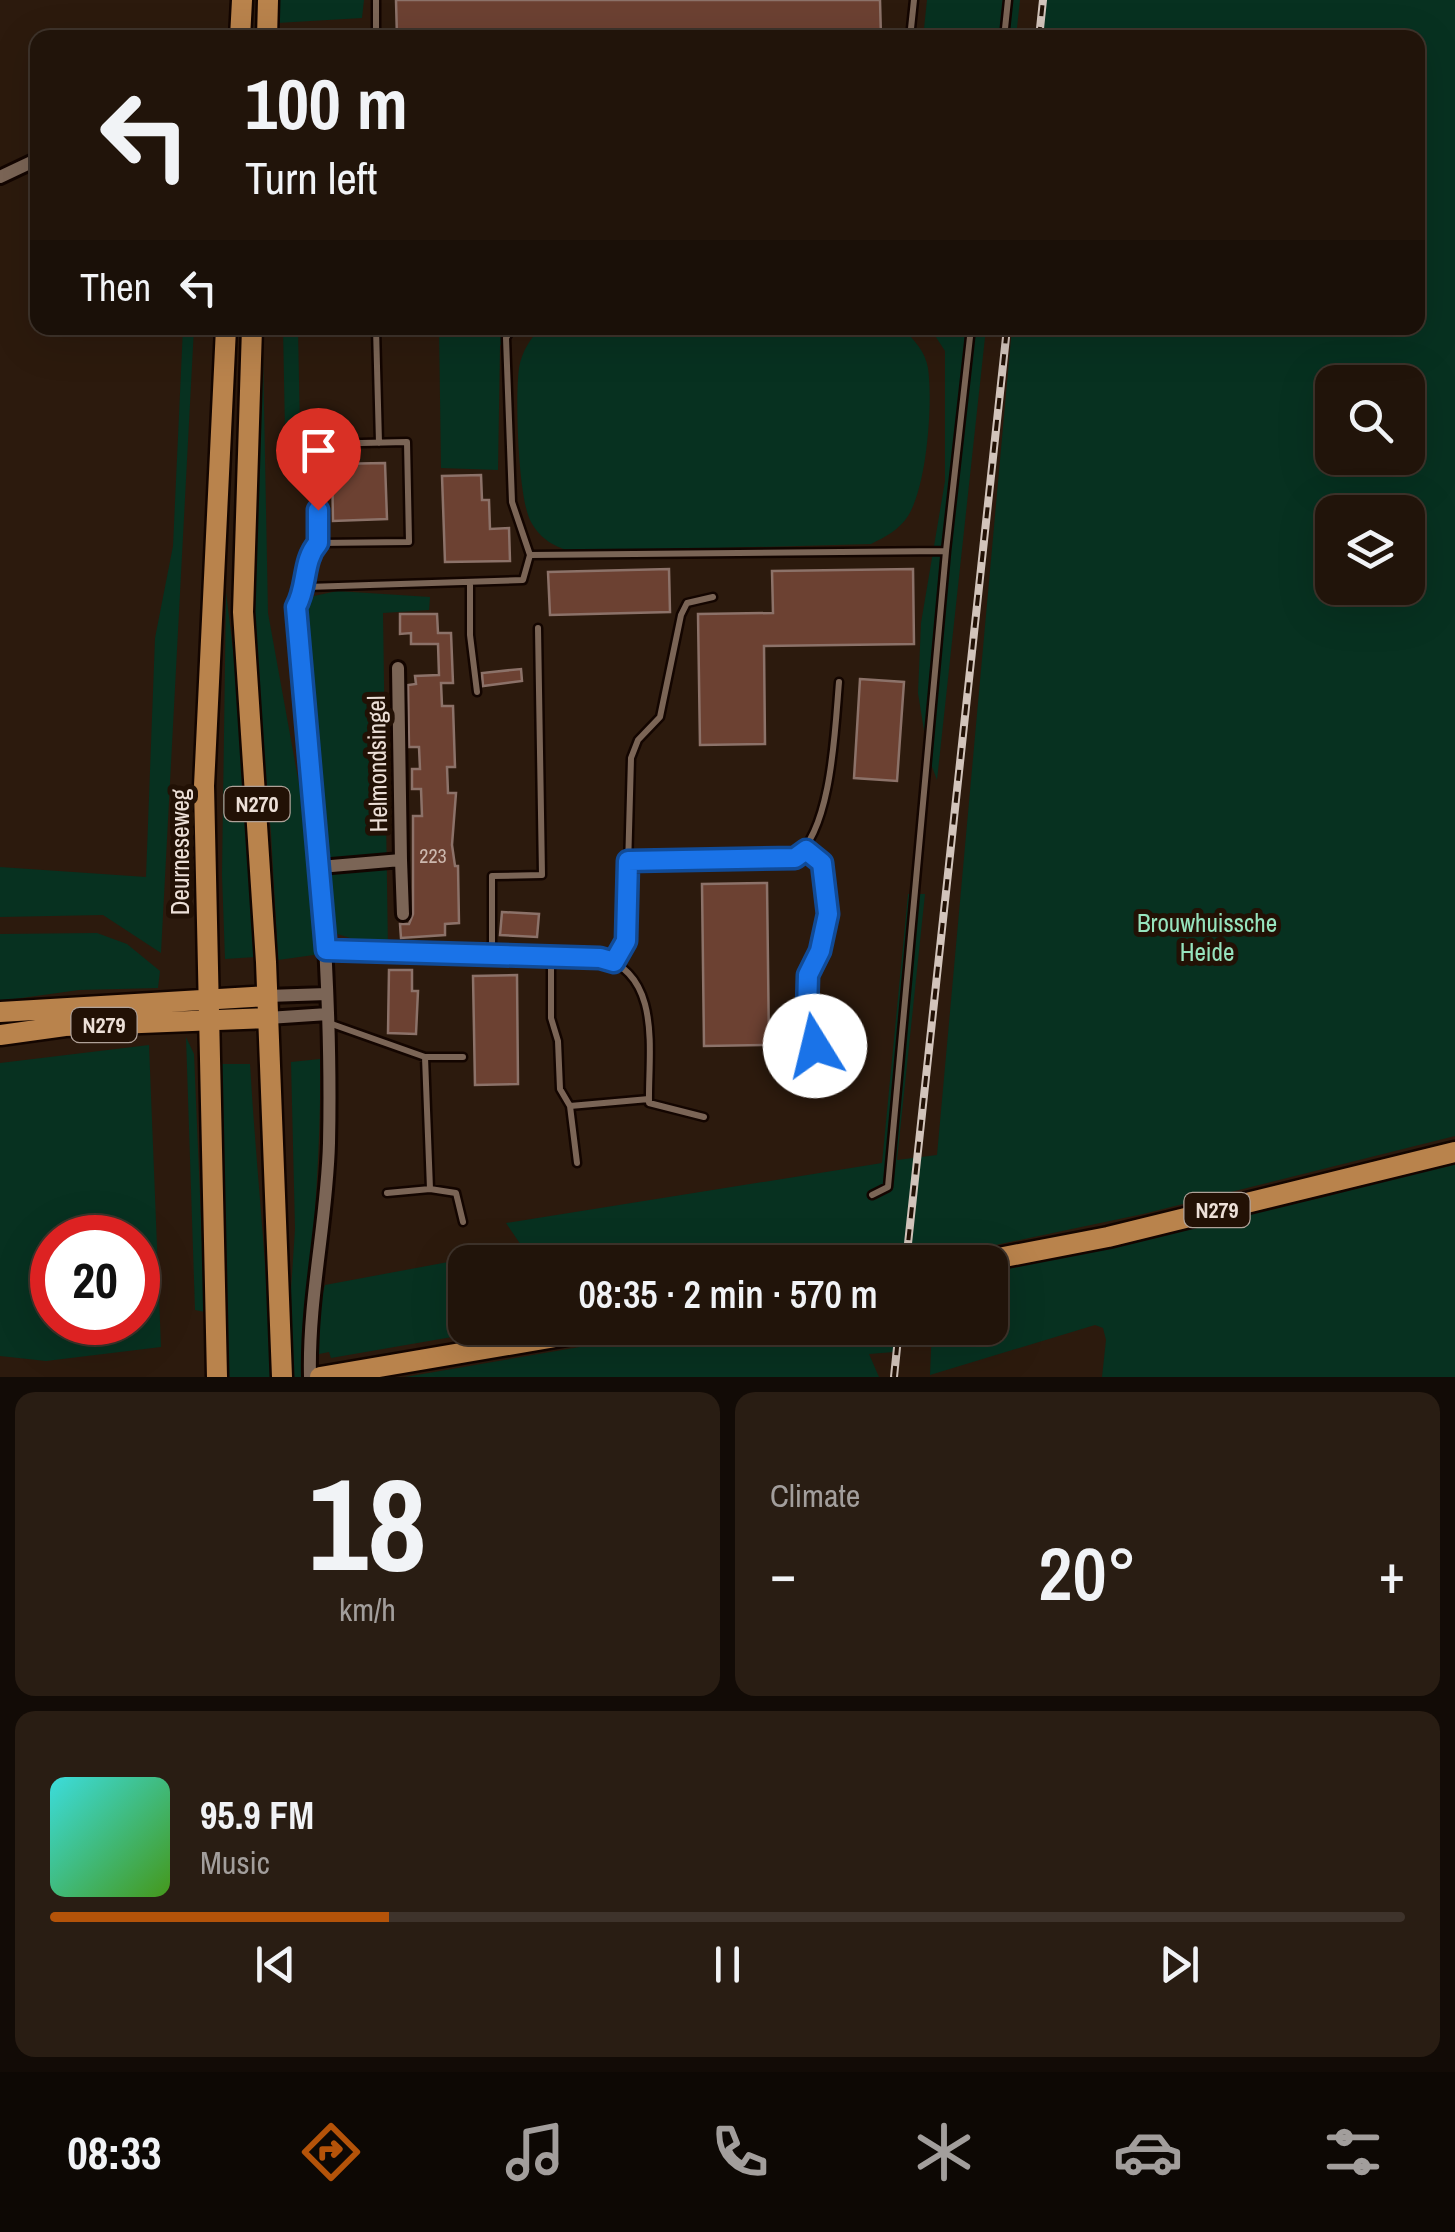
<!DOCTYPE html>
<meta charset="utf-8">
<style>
body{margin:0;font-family:"Archivo Narrow",sans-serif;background:#291d13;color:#f1f3f6;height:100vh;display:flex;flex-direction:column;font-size:38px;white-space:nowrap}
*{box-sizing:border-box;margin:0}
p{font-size:32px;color:#a29e9c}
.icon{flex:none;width:55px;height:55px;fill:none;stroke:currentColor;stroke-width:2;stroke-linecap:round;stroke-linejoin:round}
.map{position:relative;height:1377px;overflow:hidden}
.sheet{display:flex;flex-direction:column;gap:15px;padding:15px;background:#120b06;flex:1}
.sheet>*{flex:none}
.top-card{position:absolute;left:30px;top:30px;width:1395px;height:305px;border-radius:20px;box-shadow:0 10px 40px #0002,0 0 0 2px #3e332b;background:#21140a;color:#f1f3f6;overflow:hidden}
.fabs{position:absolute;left:1315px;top:365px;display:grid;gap:20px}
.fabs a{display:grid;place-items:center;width:110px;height:110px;border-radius:20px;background:#21140a;box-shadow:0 10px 40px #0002,0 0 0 2px #3e332b;font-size:50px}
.speed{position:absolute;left:30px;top:1215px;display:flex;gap:20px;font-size:50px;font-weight:700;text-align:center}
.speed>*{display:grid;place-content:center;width:130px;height:130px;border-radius:50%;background:#21140a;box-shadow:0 10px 40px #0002,0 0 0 2px #3e332b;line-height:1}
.speed .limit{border:15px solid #d22;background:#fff;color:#111}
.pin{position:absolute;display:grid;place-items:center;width:85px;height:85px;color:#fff;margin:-102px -42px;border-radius:50% 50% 50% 0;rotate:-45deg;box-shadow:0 0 10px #0007}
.pin .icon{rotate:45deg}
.me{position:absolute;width:110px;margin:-55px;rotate:351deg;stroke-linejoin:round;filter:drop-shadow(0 0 8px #0008)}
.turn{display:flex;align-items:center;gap:35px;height:210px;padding:0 50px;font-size:45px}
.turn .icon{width:130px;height:130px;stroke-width:2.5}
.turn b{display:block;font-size:70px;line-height:85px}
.then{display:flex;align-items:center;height:95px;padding:0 50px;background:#0003;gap:20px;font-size:38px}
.big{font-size:75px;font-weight:600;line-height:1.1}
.sheet .tile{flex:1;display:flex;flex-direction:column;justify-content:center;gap:15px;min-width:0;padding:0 35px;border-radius:20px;background:#291d13}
.sheet .dial{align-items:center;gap:0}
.dial b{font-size:130px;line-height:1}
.song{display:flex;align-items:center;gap:30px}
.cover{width:120px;height:120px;border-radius:15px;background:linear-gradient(135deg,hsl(180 70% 55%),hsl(100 70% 35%))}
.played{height:10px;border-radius:5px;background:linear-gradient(90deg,#b45309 25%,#3e332b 25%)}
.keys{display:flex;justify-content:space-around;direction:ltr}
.heat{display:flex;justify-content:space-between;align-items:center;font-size:55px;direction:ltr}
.sheet .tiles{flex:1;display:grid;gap:15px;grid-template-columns:1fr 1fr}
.tile:last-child{grid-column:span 2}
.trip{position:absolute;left:448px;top:1245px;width:560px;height:100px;border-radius:20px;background:#21140a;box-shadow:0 10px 40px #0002,0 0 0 2px #3e332b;font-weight:600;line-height:100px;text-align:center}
.dock{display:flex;height:160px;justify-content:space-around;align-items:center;background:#0d0804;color:#a29e9c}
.dock .icon{width:70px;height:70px}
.dock .on{color:#b45309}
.dock b{font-size:45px;color:#f1f3f6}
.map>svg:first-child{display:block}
</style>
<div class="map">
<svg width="1455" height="1377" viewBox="0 0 1455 1377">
<rect width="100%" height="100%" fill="#2c1a0d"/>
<path fill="#073120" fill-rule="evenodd" d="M275 0H364L362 18 277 23Z
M927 0H1020L1016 37 923 38Z
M1046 0H1455V1136L1143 1214 938 1257 939 1250 887 1262H465V1328H504L331 1358 329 1352 319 1354 320 1303 325 1285 523 1248 506 1223 882 1163 908 894H925L897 1160 937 1155 1012 328H1418V38L1042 37ZM1332 382H1408V458H1332ZM1332 512H1408V588H1332Z
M183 328H194L161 953 103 915 0 917V867L146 877 155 638 173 546Z
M283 328H298L300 432 285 431Z
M439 328H509L500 346 498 470 441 468Z
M541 328 903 329C914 340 925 351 928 368 933 403 927 486 908 516 899 530 885 537 871 544L573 552C555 547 541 540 531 522 518 499 515 397 519 368 522 351 530 339 541 328Z
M930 328H986L937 780 928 756 918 693 921 623 945 481V351Z
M263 353 268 613 314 867 321 954 278 960 271 833 251 617Z
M337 591 430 597 429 610 383 613 388 950 331 932 330 876 303 613 314 596Z
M226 592 241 716 256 957 225 959 222 875Z
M97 933 127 944 160 971 158 988 79 990 0 1001V934Z
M186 1037 194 1054 205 1312 195 1310Z
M149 1045 161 1347 46 1361 0 1356V1063ZM52 1238H138V1322H52Z
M320 1059C322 1165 308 1271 307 1377H292L291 1290 295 1229 291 1062Z
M219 1064H250C256 1168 268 1272 271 1377H229Z
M1455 1163V1377H1102L1106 1340 1103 1328 1095 1325 930 1375 932 1328H990V1273L1324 1197Z
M691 1328H896L894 1352 869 1354 879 1377H405Z"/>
<path fill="#6c4132" stroke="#8c7269" stroke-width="2.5" d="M396 0H880L881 38H397Z
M385 463 387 519 333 521 332 464Z
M481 475 482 500H489L490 529 509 528 510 561 445 562 442 476Z
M669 569 670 612 550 615 548 572Z
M913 569 914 644 764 646 765 744 700 745 698 614 773 613 772 571Z
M400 614H437L438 633H451L453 683H441L442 706H453L455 767H447L448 793H456L452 845 455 866H458L459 923 445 924V935L401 938 400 924H409L413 914V816H422L421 789H412V769H420L419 747H409L408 685 416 684 415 676 439 675 438 644H411V633L400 634Z
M521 669 522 681 483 686 482 673Z
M860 679 904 682 897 781 854 778Z
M767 883 769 1045 704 1046 702 884Z
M502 912 539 914 537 937 500 935Z
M389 970H412V991H418L416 1034 388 1033Z
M517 975 518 1084 475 1085 473 976Z"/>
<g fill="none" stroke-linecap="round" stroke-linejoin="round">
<defs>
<path id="lane" d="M376 0V38
M910 38 914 0
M1004 38 1008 0
M376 328 379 443
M512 328 506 338 512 502 530 555
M953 328 971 331
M318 543 409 542 407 442 316 444 318 543 310 553 307 587 523 580 530 555 946 551 888 1187 872 1195
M946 551 971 328
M470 582V635L477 692
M806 850 823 863 827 914 820 951 808 975 807 1011 817 1077
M628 861 795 858C832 829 835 728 839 682
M327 950 600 957C663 974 648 1053 649 1103L704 1117
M492 954V876L542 875 538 628
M551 956V1018L558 1041 560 1089 570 1106
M614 962 626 941 631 758 638 740 660 717 681 615 687 603 713 597
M329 1023 425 1057H463
M425 1057 430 1189
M577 1163 570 1106 649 1099
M387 1193 430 1189 456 1193 463 1222"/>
<path id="street" d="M0 177 38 159
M307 587 296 607C313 785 333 964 329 1143 327 1222 308 1298 310 1377
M398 668 401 860
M320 867 401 860 403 914
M267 996 327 994
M268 1018 328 1014"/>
<path id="primary" d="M240 38 242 0
M267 38 268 0
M252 328 243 612 266 962 282 1377
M0 1012 267 996
M0 1035 65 1026 268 1018
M978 1262 1108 1237 1455 1152
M217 1377 204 786 226 328
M320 1377 608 1328"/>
</defs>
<use href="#lane" stroke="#130500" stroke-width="11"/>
<use href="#street" stroke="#130500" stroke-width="18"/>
<use href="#primary" stroke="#130500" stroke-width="25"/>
<use href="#lane" stroke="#7b6556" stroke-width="6"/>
<use href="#street" stroke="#7b6556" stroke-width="12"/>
<use href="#primary" stroke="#b9834c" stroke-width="20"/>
<defs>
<path id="rail" d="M1039 38 1043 0
M906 1262 1007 328
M894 1377 899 1328"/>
</defs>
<use href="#rail" stroke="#d2c4bb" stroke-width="8"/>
<use href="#rail" stroke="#221105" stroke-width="4" stroke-dasharray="11" stroke-linecap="butt"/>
</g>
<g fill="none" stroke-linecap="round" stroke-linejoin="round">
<defs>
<path id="route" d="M318 510V543C302 561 308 586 296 607L326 950 600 958 614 962 626 941 628 861 795 858 806 850 822 863 828 914 820 951 808 975 807 1011 815 1046"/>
</defs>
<use href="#route" stroke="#114b97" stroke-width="25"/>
<use href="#route" stroke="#1a73e8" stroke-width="18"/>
</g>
<g text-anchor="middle" stroke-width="10" stroke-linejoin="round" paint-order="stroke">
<g font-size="20" fill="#ccb8ae">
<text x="433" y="863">223</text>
</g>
<g fill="#221105" stroke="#afa198" stroke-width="2.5">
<rect x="224.5" y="787" width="65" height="34" rx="8"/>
<rect x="71.5" y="1008" width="65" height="34" rx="8"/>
<rect x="1184.5" y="1193" width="65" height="34" rx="8"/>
</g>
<g font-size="22" font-weight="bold" fill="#ecdfd7">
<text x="257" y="812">N270</text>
<text x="104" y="1033">N279</text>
<text x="1217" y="1218">N279</text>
</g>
<g font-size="25" fill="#ecdfd7" stroke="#221105">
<text transform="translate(377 764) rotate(-91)" y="9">Helmondsingel</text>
<text transform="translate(180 852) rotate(-90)" y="9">Deurneseweg</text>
</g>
<g font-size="25" fill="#96e4be" stroke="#221105">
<text x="1207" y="932">Brouwhuissche<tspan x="1207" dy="29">Heide</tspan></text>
</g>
</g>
</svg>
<div class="fabs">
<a><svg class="icon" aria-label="search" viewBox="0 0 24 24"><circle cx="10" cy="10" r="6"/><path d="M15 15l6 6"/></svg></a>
<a><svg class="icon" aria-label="layers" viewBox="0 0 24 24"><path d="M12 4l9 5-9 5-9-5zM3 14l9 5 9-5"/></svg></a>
</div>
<div class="speed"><div class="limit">20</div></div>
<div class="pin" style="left:318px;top:510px;background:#d93025"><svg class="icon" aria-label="arrive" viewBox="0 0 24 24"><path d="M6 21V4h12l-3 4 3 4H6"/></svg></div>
<svg class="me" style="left:815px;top:1046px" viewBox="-20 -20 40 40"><circle r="19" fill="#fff"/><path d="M0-13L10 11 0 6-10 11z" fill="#1a73e8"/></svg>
<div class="trip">08:35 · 2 min · 570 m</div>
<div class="top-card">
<div class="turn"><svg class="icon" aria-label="left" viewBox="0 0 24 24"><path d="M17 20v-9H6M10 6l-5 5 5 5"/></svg><div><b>100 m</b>Turn left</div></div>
<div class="then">Then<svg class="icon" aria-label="left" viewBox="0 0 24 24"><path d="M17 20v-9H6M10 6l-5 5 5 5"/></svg></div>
</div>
</div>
<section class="sheet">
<div class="tiles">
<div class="tile dial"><b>18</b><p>km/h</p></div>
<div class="tile"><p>Climate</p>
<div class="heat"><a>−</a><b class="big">20°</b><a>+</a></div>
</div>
<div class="tile">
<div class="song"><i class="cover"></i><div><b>95.9 FM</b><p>Music</p></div></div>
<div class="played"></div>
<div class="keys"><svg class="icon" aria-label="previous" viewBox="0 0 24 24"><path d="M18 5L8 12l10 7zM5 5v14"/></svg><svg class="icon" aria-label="pause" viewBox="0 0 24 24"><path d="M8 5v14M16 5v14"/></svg><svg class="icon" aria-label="next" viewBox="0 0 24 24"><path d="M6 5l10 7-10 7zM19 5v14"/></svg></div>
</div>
</div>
</section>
<nav class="dock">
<b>08:33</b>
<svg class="icon on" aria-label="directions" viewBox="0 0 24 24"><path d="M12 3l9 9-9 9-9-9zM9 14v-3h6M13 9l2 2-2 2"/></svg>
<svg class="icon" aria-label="music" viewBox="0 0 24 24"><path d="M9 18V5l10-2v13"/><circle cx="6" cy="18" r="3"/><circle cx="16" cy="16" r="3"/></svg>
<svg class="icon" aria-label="phone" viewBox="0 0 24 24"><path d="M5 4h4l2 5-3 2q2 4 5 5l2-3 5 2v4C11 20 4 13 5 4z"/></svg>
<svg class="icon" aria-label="climate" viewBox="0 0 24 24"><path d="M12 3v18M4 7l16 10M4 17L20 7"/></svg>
<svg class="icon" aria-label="car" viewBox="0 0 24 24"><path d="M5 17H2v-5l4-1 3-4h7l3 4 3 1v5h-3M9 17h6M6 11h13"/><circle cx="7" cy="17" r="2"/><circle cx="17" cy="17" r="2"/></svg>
<svg class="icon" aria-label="filters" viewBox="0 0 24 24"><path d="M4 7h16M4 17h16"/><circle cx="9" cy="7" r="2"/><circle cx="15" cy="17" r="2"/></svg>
</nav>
